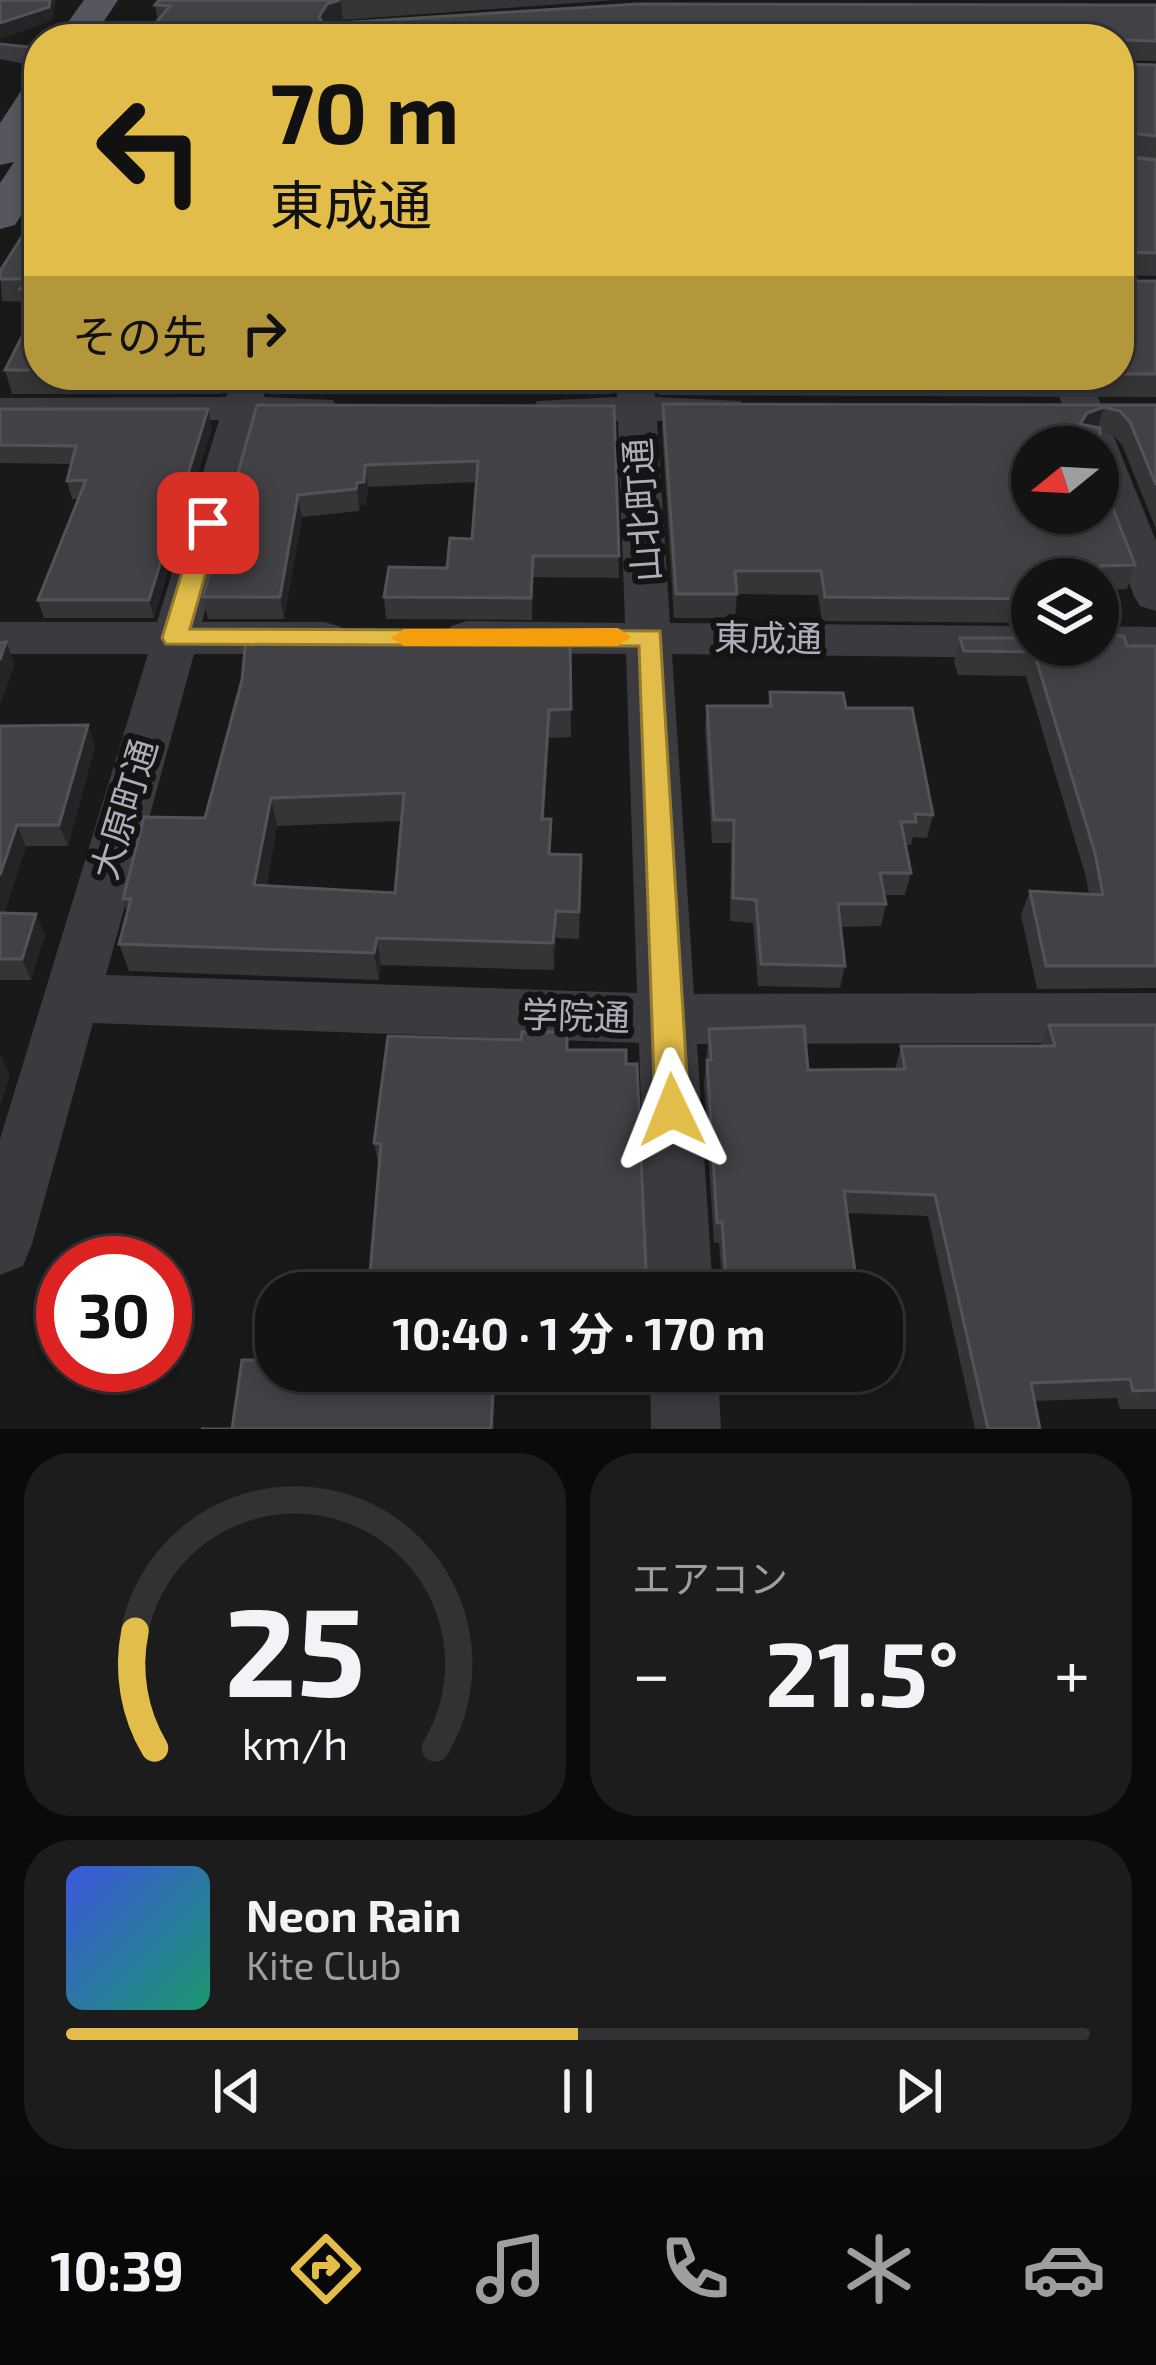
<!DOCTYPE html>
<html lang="ja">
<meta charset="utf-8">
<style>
body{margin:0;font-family:"Exo 2","Noto Sans JP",sans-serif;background:#1c1c1d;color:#f1f3f6;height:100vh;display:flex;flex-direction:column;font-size:45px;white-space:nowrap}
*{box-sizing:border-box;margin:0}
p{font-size:39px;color:#9d9ea0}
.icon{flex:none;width:66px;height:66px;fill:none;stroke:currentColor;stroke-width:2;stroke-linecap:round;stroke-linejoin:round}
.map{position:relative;height:1429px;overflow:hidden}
.panel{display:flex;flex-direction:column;gap:24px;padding:24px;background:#0a0a0b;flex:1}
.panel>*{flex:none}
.guide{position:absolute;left:24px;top:24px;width:1110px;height:366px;border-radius:48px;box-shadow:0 6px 18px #0003,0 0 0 3px #323234;background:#e2bd49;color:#111;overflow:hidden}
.needle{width:78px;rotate:252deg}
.controls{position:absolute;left:1011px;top:426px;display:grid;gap:24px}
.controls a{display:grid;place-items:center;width:108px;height:108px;border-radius:50%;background:#131314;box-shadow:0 6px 18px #0003,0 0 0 3px #323234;font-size:60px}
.speed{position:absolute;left:36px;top:1236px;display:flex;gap:24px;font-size:60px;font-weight:700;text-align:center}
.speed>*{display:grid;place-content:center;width:156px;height:156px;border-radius:50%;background:#131314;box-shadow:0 6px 18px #0003,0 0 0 3px #323234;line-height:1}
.speed .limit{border:18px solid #d22;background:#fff;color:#111}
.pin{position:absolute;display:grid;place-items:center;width:102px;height:102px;color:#fff;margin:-51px;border-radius:24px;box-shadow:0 6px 18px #0006}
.me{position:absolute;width:132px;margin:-66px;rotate:358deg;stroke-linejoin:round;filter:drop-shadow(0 0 9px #0008)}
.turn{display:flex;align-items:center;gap:42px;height:252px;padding:0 48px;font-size:54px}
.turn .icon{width:156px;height:156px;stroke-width:2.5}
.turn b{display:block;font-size:84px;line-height:102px}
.then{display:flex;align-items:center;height:114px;padding:0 48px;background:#0003;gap:24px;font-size:45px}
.big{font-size:90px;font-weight:700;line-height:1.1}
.panel .tile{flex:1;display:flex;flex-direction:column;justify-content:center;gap:18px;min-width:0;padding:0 42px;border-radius:48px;background:#1c1c1d}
.panel .dial{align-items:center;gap:0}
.dial svg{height:312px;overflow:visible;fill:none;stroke:#323234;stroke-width:7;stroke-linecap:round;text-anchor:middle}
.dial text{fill:#f1f3f6;stroke:none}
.song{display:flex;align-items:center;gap:36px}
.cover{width:144px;height:144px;border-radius:18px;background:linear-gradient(135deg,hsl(230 70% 55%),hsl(160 70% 35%))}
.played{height:12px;border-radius:6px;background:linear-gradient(90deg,#e2bd49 50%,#323234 50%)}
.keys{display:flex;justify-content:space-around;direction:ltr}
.heat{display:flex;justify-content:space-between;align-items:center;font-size:66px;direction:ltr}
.panel .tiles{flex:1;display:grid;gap:24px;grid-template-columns:1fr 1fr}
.tile:last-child{grid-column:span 2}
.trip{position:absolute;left:255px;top:1272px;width:648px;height:120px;border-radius:48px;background:#131314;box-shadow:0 6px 18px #0003,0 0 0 3px #323234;font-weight:700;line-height:120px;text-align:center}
.tabs{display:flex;height:192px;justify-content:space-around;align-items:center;background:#080808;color:#9d9ea0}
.tabs .icon{width:84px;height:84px}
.tabs .active{color:#e2bd49}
.tabs b{font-size:54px;color:#f1f3f6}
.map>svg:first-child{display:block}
</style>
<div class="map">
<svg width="1156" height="1429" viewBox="0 0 1156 1429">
<rect width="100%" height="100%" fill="#19191a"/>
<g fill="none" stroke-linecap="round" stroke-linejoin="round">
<path fill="#3a3a3f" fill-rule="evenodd" d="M0 43 39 51V67L0 59Z
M234 375H266L264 397 333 400 338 408 333 416 258 420 202 622H325L341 627 348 638 341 649 325 654H194L106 975 637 993 626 654 467 653 451 648 444 637 451 626 467 621 625 623 618 421 537 417 532 409 537 401 617 397 616 375H654L655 397 741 401 746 409 741 417 657 421 670 623 1032 626V645H1053L1048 653 1032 658 672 654 694 994 1156 993V1043L697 1044 713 1293H647L639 1043 93 1023 32 1244 23 1266 0 1275V1139L148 654H0V622H157L219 420 0 422V398L226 397Z
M1051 375H1089L1156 541V611L1140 606 1134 596 1098 500V447H1078Z
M1098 626 1156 627V659L1082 653 1077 645H1098Z
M650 1371H718L721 1429H651Z"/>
<path fill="#56575e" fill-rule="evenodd" d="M84 0H118L92 39H56Z
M39 82V123L23 149 39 143V188L15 225 0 229V183L14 162 0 165V123L25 85Z"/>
<path stroke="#4d4e54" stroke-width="3" d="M0 44 39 48
M1119 154 1156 158"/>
</g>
<path fill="#353538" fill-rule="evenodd" d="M159 0H616L343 20 331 23 1156 5V61L1121 60V64L1156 65V158L1121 154V157L1156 160V276L1122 275V281H1156V397L659 395 655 375H1119V39H142L158 21 155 5Z
M39 210V375H230L222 394H12L5 370 35 312H27L24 302 2 301 0 271Z
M265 375H613L612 394H268Z
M663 404 1156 405V529L1122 445 1113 435 1100 432 1101 478 1135 565 1127 589 1108 590 1111 598 1103 622H1100L1032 579V623L822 621 818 595 737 594 735 618H674L662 428Z
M257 405 614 406 619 578 533 577 532 620 386 619 384 597 447 568 472 539 476 482 368 487 366 504 360 505 359 511 302 517 284 619H208L203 597Z
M0 409 212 427 154 618H44L38 600 79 499H72L67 481 71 464 0 463Z
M530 637H570L571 737 549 738 544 819 551 854 581 855 579 939 556 938 554 970 381 965 379 980 129 971 119 944 127 912 123 899 205 818ZM401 821 395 893 266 886 277 826Z
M960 638 1156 646V988L1037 989 1021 915 1030 891 1089 894 1086 877 1026 676 958 675 954 662Z
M770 692 846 708 933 815 927 838 913 837 911 845H906L911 873 905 895H885L886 904 881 926 841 927 845 966 840 988 758 986 753 923 730 921 731 843H712L705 729 707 706H768Z
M0 726 95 746 68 846H26L4 913 45 935 31 980H0Z
M1049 1025H1156V1409H1120L1117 1398 1034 1401 1040 1429H975L928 1216 847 1213 858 1293H723L719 1243H714L704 1083 709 1029 808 1070 895 1069 901 1046H1041Z
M567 1050 370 1273 380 1162H378L374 1143Z
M750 1371H823L818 1388H751Z"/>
<path fill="#242426" d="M50 0H56L52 21 0 39V23Z
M341 0 343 20 329 24 321 37 319 17 327 4Z
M218 375H230L222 394Z
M1104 407 1097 431 1080 424 1087 413Z
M208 409 212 427 154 618 149 600Z
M365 465 368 487 366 504 360 505 359 511 357 483Z
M298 495 302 517 284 619 280 597Z
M1111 598 1103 622H1100L1098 627V613L1103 599Z
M6 642 15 664 0 705V660Z
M549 710V738L542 847V819Z
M88 725 95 746 68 846 59 825Z
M271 798 277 826 260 912 254 885Z
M17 825 26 846 0 924V875Z
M556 911V938L554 970 553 943Z
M36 914 45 935 31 980 22 959Z
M377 938 381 965 379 980 374 953Z
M0 1054 10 1075 0 1107Z
M494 1371H496L494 1429H491Z"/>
<path fill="#424246" stroke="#525358" stroke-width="3" fill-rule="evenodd" d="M0 0H50L49 7 0 23Z
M159 0H340L327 4 319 17 323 24 638 4 1156 5V41L1121 40V64L1156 65V136L1122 132 1121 157 1156 160V253L1122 252V281H1156V374H1119V39H803L805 31 693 27 688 39H142L170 6 155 5Z
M39 210V289H20L26 279H0V271Z
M39 303V370H5Z
M663 404 1156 405V485L1130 422 1120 411 1104 407 1087 413 1080 424 1100 428 1101 478 1135 565 1100 566 1111 598 1103 599 1101 617H1098V579H1032V599L825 597 821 571H735L737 594H676ZM1032 447H1098V513H1032Z
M257 405 614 406 619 556H533L531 598 384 597 389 567 447 568 450 538 472 539 478 461 365 465 364 482 357 483 356 489 298 495 280 597H203Z
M0 409H208L149 600H38L86 480 67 481 76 446 0 445Z
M529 632V637H570L571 709 549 710 542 819H551L549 854 581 855 579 912 556 911 553 943 377 938 374 953 119 944 131 899H123L144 817 205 818 242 680 246 638ZM404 793 395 893 254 885 271 798Z
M1098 634 1124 636 1127 646H1156V966H1046L1030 891 1103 895 1095 853 1034 652 964 651 960 638H1032V645H1098Z
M6 642 0 660V643Z
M770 692 843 693 846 708H912L933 815 915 814 916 822H901L911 873H880L886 904H838L845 966 761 964 756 900 733 898 734 820H714L707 706H771Z
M88 725 59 825H17L0 875V726Z
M0 913 36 914 22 959H0Z
M1049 1025H1156V1390L1133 1391 1130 1379 1031 1383 1040 1429H988L935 1195 844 1191 858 1293H727L722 1222 717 1223 707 1060H711L709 1029 804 1026 808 1070 905 1069 901 1046H1055Z
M522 1032H567V1050H626V1064H637L647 1293H360L362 1272 370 1273 381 1144 374 1143 388 1036 521 1040Z
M242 1360H276V1371H494L491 1429H201H232Z"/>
<path fill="#e2bd49" stroke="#937b2f" stroke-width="3" d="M208 515 220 523 190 629 660 631 689 1110 684 1121 672 1126 660 1121 655 1110 639 646 166 644 162 638 197 523Z"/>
<path fill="#f59e0b" d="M618 628 631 637 618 646H404L391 638 404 629Z"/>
<g text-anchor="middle" stroke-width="12" stroke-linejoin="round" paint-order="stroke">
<g font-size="36" fill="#acafb9" stroke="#141415">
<text transform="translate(642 510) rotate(-94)" y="13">山北町通</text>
<text transform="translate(768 638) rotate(1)" y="13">東成通</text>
<text transform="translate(124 809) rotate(-73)" y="13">大原町通</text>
<text transform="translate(576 1016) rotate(2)" y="13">学院通</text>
</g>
</g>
</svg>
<div class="controls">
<a><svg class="needle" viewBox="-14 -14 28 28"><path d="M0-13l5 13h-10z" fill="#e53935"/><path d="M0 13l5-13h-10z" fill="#9d9ea0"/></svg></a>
<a><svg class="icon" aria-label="layers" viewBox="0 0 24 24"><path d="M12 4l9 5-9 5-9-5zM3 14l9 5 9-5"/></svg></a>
</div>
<div class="speed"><div class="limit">30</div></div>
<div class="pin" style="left:208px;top:523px;background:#d93025"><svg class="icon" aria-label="arrive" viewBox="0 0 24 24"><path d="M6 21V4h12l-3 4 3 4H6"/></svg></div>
<svg class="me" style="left:672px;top:1110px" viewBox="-20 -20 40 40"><path d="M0-17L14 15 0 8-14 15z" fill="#e2bd49" stroke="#fff" stroke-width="4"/></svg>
<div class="trip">10:40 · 1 分 · 170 m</div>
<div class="guide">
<div class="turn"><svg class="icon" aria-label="left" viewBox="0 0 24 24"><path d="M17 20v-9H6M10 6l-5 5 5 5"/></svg><div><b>70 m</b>東成通</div></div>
<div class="then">その先<svg class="icon" aria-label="right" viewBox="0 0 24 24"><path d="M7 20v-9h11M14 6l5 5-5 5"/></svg></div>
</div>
</div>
<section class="panel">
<div class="tiles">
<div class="tile dial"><svg viewBox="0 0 100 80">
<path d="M14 69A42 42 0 1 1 86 69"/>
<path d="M14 69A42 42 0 0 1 9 39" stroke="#e2bd49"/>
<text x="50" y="56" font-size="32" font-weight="700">25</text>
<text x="50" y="72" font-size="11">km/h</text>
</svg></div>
<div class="tile"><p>エアコン</p>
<div class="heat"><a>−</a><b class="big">21.5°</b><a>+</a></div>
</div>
<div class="tile">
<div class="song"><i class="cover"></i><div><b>Neon Rain</b><p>Kite Club</p></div></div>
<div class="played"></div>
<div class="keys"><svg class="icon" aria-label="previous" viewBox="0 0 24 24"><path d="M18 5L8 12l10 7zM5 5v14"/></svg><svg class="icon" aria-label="pause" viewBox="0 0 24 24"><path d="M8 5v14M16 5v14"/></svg><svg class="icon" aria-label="next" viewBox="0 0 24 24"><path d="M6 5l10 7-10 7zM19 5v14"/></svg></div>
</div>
</div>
</section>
<nav class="tabs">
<b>10:39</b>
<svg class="icon active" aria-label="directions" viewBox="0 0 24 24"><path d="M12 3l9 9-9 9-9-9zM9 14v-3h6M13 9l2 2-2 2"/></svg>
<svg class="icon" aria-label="music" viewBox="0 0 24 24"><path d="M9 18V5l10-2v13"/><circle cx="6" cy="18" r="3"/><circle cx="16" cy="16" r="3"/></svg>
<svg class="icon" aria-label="phone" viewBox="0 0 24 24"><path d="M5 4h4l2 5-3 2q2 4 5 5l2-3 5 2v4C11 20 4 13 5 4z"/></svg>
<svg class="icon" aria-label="climate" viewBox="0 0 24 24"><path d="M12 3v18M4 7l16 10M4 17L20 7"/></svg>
<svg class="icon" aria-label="car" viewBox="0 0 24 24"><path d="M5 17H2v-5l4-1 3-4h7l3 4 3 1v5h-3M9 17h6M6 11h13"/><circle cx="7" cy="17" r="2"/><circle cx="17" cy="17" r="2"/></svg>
</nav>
